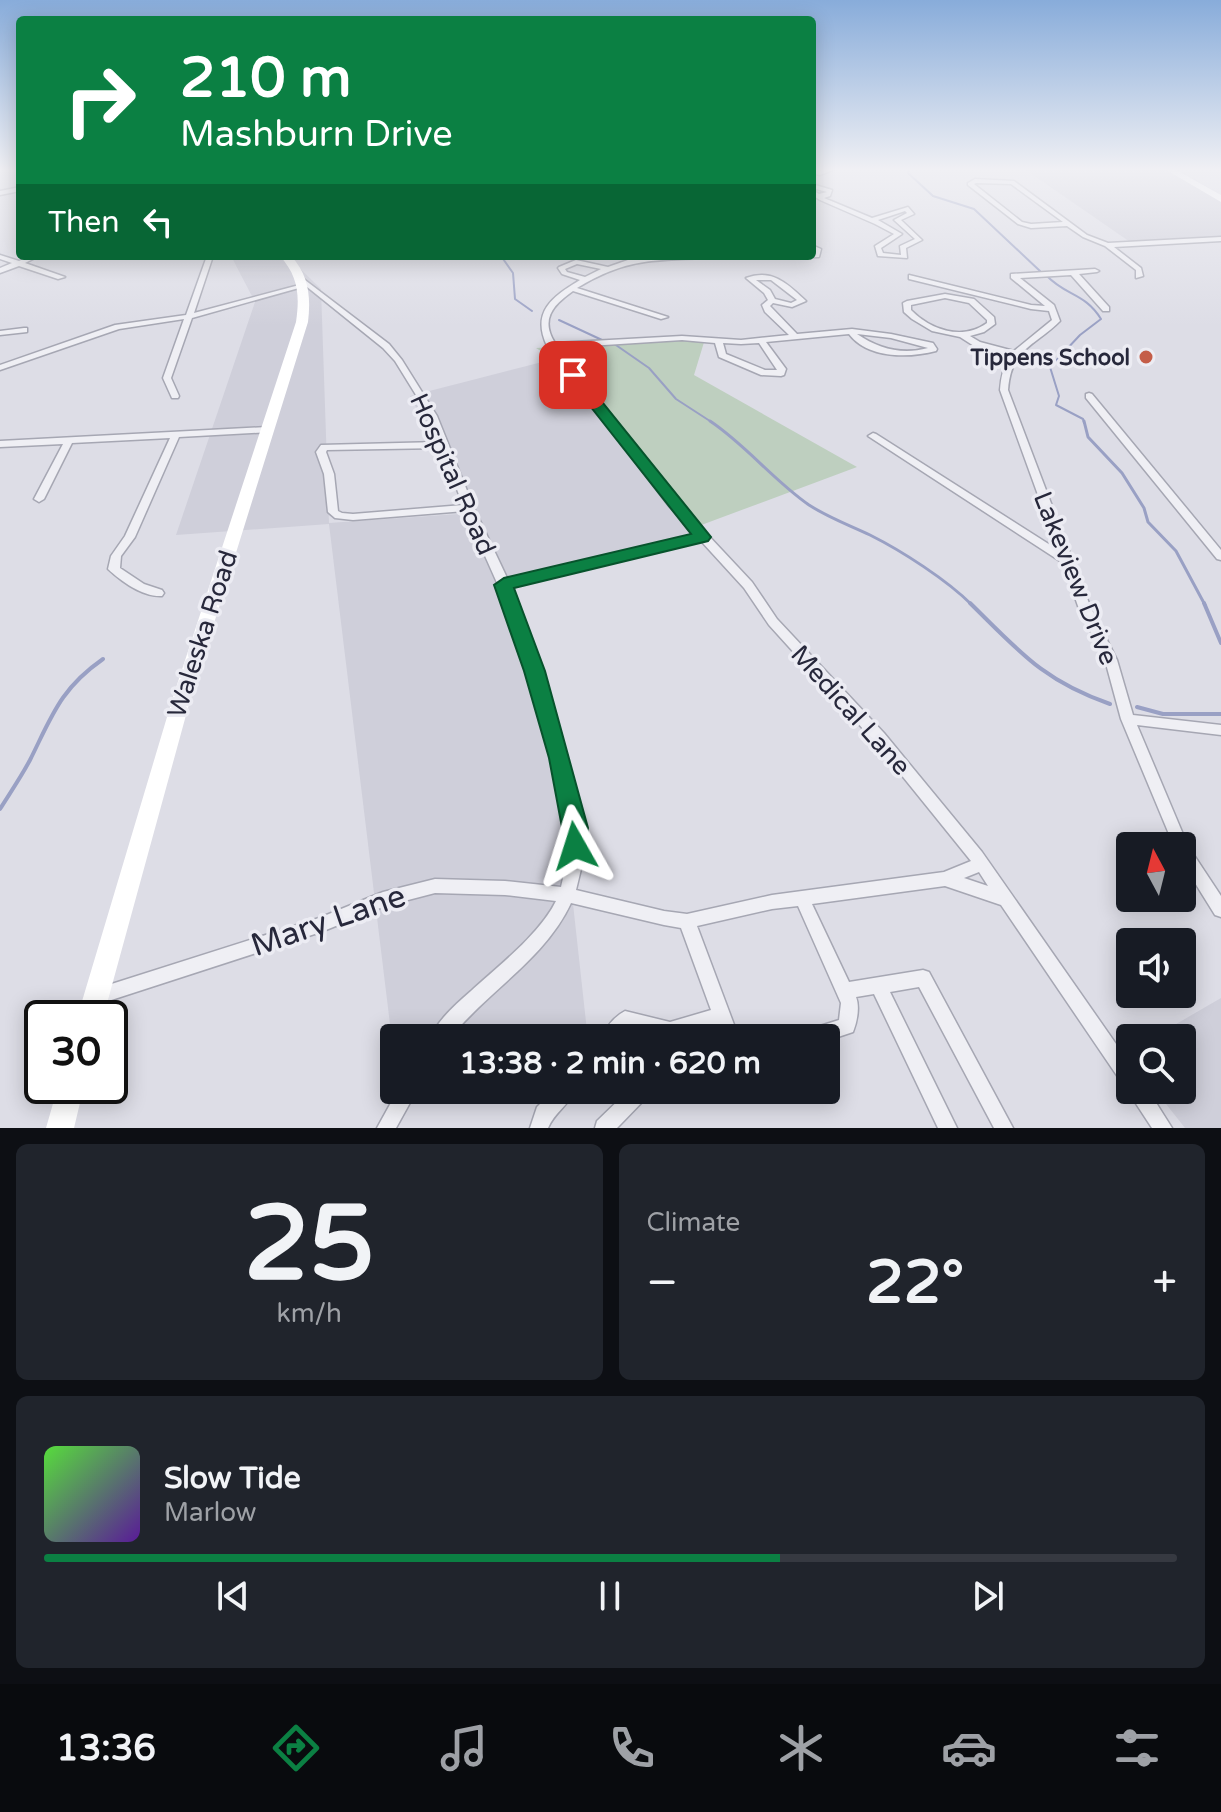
<!DOCTYPE html>
<meta charset="utf-8">
<style>
body{margin:0;font-family:"Varela Round",sans-serif;background:#20242c;color:#f1f3f6;height:100vh;display:flex;flex-direction:column;font-size:30px;white-space:nowrap}
*{box-sizing:border-box;margin:0}
p{font-size:26px;color:#9ea1a6}
.icon{flex:none;width:44px;height:44px;fill:none;stroke:currentColor;stroke-width:2;stroke-linecap:round;stroke-linejoin:round}
.map{position:relative;height:1128px;overflow:hidden}
.panel{display:flex;flex-direction:column;gap:16px;padding:16px;background:#0d0f14;flex:1}
.panel>*{flex:none}
.top-card{position:absolute;left:16px;top:16px;width:800px;height:244px;border-radius:8px;box-shadow:0 4px 20px #0003;background:#0b8043;color:#fff;overflow:hidden}
.needle{width:52px;rotate:353deg}
.fabs{position:absolute;left:1116px;top:832px;display:grid;gap:16px}
.fabs a{display:grid;place-items:center;width:80px;height:80px;border-radius:8px;background:#171b24;box-shadow:0 4px 20px #0003;font-size:40px}
.speed{position:absolute;left:24px;top:1000px;display:flex;gap:16px;font-size:40px;font-weight:700;text-align:center}
.speed>*{display:grid;place-content:center;width:104px;height:104px;border-radius:50%;background:#171b24;box-shadow:0 4px 20px #0003;line-height:1}
.speed .limit{border:4px solid #111;border-radius:12px;background:#fff;color:#111}
.pin{position:absolute;display:grid;place-items:center;width:68px;height:68px;color:#fff;margin:-34px;border-radius:16px;box-shadow:0 4px 12px #0006}
.me{position:absolute;width:88px;margin:-44px;rotate:354deg;stroke-linejoin:round;filter:drop-shadow(0 0 6px #0008)}
.turn{display:flex;align-items:center;gap:28px;height:168px;padding:0 32px;font-size:36px}
.turn .icon{width:104px;height:104px;stroke-width:2.5}
.turn b{display:block;font-size:56px;line-height:68px}
.then{display:flex;align-items:center;height:76px;padding:0 32px;background:#0003;gap:16px;font-size:30px}
.big{font-size:60px;font-weight:800;line-height:1.1}
.panel .card{flex:1;display:flex;flex-direction:column;justify-content:center;gap:12px;min-width:0;padding:0 28px;border-radius:12px;background:#20242c}
.panel .dial{align-items:center;gap:0}
.dial b{font-size:104px;line-height:1}
.song{display:flex;align-items:center;gap:24px}
.cover{width:96px;height:96px;border-radius:12px;background:linear-gradient(135deg,hsl(110 70% 55%),hsl(270 70% 35%))}
.played{height:8px;border-radius:4px;background:linear-gradient(90deg,#0b8043 65%,#363941 65%)}
.keys{display:flex;justify-content:space-around;direction:ltr}
.heat{display:flex;justify-content:space-between;align-items:center;font-size:44px;direction:ltr}
.panel .tiles{flex:1;display:grid;gap:16px;grid-template-columns:1fr 1fr}
.card:last-child{grid-column:span 2}
.trip{position:absolute;left:380px;top:1024px;width:460px;height:80px;border-radius:8px;background:#171b24;box-shadow:0 4px 20px #0003;font-weight:800;line-height:80px;text-align:center}
.tabs{display:flex;height:128px;justify-content:space-around;align-items:center;background:#090b0e;color:#9ea1a6}
.tabs .icon{width:56px;height:56px}
.tabs .selected{color:#0b8043}
.tabs b{font-size:36px;color:#f1f3f6}
.map>svg:first-child{display:block}
</style>
<div class="map">
<svg width="1221" height="1128" viewBox="0 0 1221 1128">
<rect width="100%" height="100%" fill="#dddde6"/>
<path fill="#cfcfda" d="M1023 168H1176L1221 195V238L1133 244Z
M231 256H287L321 289 329 523 473 513 410 396 554 359 706 539 495 580 546 716 564 822 587 1031 555 1038H394V1057L329 524 176 535 255 302Z
M1221 998V1128H1185L1155 1090H1182V1038H1152Z"/>
<path fill="#becfbf" d="M705 339 694 375 857 467 696 527 554 359 536 348Z"/>
<g fill="none" stroke-linecap="round" stroke-linejoin="round">
<path stroke="#99a0c4" stroke-width="2" d="M910 168 908 173 933 196 974 209 1040 271
M501 256 513 273 515 299 532 311
M1047 276C1066 296 1085 293 1101 319L1080 335 1050 367 1059 396 1056 405 1083 419 1084 423
M559 320 602 340
M613 343 649 368 676 399 713 423"/>
<path stroke="#99a0c4" stroke-width="3" d="M710 421C746 445 773 480 809 505 829 518 849 525 870 535 902 551 947 580 972 605
M1084 421 1088 437 1122 473 1144 508 1148 522 1176 551 1205 605"/>
<path stroke="#99a0c4" stroke-width="4" d="M970 603C1019 651 1043 681 1110 704
M1204 603 1221 643
M1137 707 1163 714H1221
M0 809C10 793 21 777 30 760 52 716 60 689 103 659"/>
<defs>
<path id="street" d="M828 168H837L820 175 812 173V169L820 171Z
M975 179 1014 181 1087 235 1108 243 1221 237V241L1114 247 1141 268 1143 276 1136 278V270L1105 246 1083 237 1067 226 1031 228 1018 224 968 185V183ZM976 183 1011 184 1063 222 1031 224 1022 222 974 184Z
M812 184 832 190 830 196 824 198 872 218 908 207 914 214 901 220 922 240 906 248 907 258 878 256 875 246 894 234 875 224 820 200 812 195V190L819 194 827 192 812 188ZM905 211 907 213 894 220 915 239 900 246 901 255 883 253 881 248 902 234 878 220Z
M20 187V191L0 195V191Z
M812 245 821 249 819 257 782 258 779 256H812L814 250 812 249Z
M0 255 19 261 30 256H39L25 263 65 277 58 279 19 266 0 273V268L12 263 0 259Z
M207 256H213L194 313 303 284 297 279 301 277 389 344 402 360 437 416 474 508 508 580 696 535 669 506 547 346C531 312 552 297 580 280L562 274 558 268 559 267 576 260 608 267 628 260 648 257 713 256 710 258C655 260 626 258 577 288L668 317 661 319 573 291C553 305 540 319 555 343L682 336 741 340 789 335 765 312 762 305 768 300 764 293 746 278C772 268 788 284 806 301L792 307 773 303 770 306 797 334 852 329 891 334 933 343 937 349 936 351C909 358 868 359 849 334L766 342 786 369 784 375 781 376 761 375 719 357 715 343 682 340 558 348 677 502 752 582 777 619 884 733 982 852 1130 1064V1090H1148L1172 1128H1152L1131 1096 1129 1088 1124 1086 1001 905 945 886 812 904 849 982 923 970 929 972 1013 1128H994L919 987 890 992 957 1128H938L874 994 856 997C860 1007 857 1022 853 1032L826 1041V1038H798L801 1032 839 1020 841 1003 798 906 772 909 697 926 739 1038H721L716 1025 675 1038H663L628 1029 621 1038H601C605 1028 615 1016 625 1011L670 1022 711 1010 681 928 664 925 571 903C545 959 488 991 450 1038H430C438 1020 456 1004 471 991 498 966 540 934 556 901L505 895 435 893 385 906 321 932 99 1004 93 1002 91 996 93 990 99 988 319 918 383 892 435 879 505 881 561 887 566 865 569 828 528 671 498 585 465 511 353 520 335 518 328 512 324 474 316 452 321 445 439 442 429 416 395 361 383 348 306 286 192 318 171 378 179 396 178 398H172L163 378 184 319 119 329 0 370V365L115 325 186 315ZM577 264 601 269 585 277 567 272 565 269ZM756 280H771L797 300 791 303 775 299 770 290ZM857 334 891 338 928 348C902 355 879 349 857 334ZM723 343 741 344 759 343 777 370H765L726 354ZM441 448 463 505 353 514 342 513 338 511 334 474 326 452 327 450ZM701 541 744 588 769 625 874 741 971 861 944 872 772 895 687 914 664 911 576 890 582 865 583 828 540 671 510 587ZM979 872 988 886 964 878Z
M1095 269 1099 271 1097 272 1079 274 1109 307V311H1103L1071 275 1020 278 1054 305 1060 321C1034 347 1011 348 1008 390L1090 606 1117 660 1133 715 1221 725V735L1137 725 1188 846 1221 896V917L1215 915 1182 862V846H1174L1121 719 1105 660 1078 606 1063 563 868 436 873 433 876 434 1058 550 1000 390C1001 377 1003 367 1010 355L974 346 960 337 932 331 912 319 904 312 903 303 907 301 945 294 974 299 994 317 995 324 984 332 970 336 980 342 1014 351 1052 320 1049 311 1031 309 909 279V275L1031 305 1045 306 1011 278V274ZM945 298 969 303 987 320V323C962 341 931 330 911 310V305Z
M24 328H27V332L0 335V331Z
M1089 393 1092 394 1221 550V560L1217 559 1086 398V394Z
M267 427 272 430 270 432 179 437 135 537 121 556 120 568 144 584 162 590 164 593 162 596C143 597 122 582 108 569L111 556 125 536 170 438 72 443 44 499 39 502 34 499 63 444 0 447V441Z
M398 1090H417L396 1128H377Z
M554 1090H575C569 1105 554 1113 548 1128H530L537 1107Z
M629 1090H651L648 1096 617 1128H595L597 1121Z"/>
</defs>
<use href="#street" stroke="#a6a7b3" stroke-width="3"/>
<use href="#street" fill="#efeff4" fill-rule="evenodd"/>
<path fill="#fff" fill-rule="evenodd" d="M1163 168H1173L1221 195V202Z
M280 256H291C309 275 311 297 308 322L191 697 103 1018H77L173 697 296 322C300 295 298 276 280 256Z
M58 1086H84L74 1128H46Z"/>
</g>
<linearGradient id="sky" x2="0" y2="1"><stop stop-color="#88acda"/><stop offset="0.52" stop-color="#f0f0f4"/><stop offset="1" stop-color="#f0f0f4" stop-opacity="0"/></linearGradient>
<rect width="1221" height="326" fill="url(#sky)"/>
<path fill="#0b8043" stroke="#07532c" stroke-width="2" d="M573 370 578 372 711 537 708 541 514 588 545 671 588 828 584 854 575 857 567 854 549 758 524 671 494 585 504 578 691 534 568 378 566 375Z"/>
<circle fill="#c45d48" stroke="#ececf3" stroke-width="3" cx="1146" cy="357" r="8"/>
<g text-anchor="middle" stroke-width="7" stroke-linejoin="round" paint-order="stroke">
<g font-size="22" font-weight="bold" fill="#27283b" stroke="#ececf3" text-anchor="end">
<text x="1130" y="365">Tippens School</text>
</g>
<g font-size="26" fill="#27283b" stroke="#ececf3">
<text transform="translate(453 474) rotate(66)" y="9">Hospital Road</text>
<text transform="translate(1076 578) rotate(68)" y="9">Lakeview Drive</text>
<text transform="translate(202 634) rotate(-72)" y="9">Waleska Road</text>
<text transform="translate(851 710) rotate(48)" y="9">Medical Lane</text>
</g>
<g font-size="32" fill="#27283b" stroke="#ececf3">
<text transform="translate(328 920) rotate(-19)" y="11">Mary Lane</text>
</g>
</g>
</svg>
<div class="fabs">
<a><svg class="needle" viewBox="-14 -14 28 28"><path d="M0-13l5 13h-10z" fill="#e53935"/><path d="M0 13l5-13h-10z" fill="#9ea1a6"/></svg></a>
<a><svg class="icon" aria-label="sound" viewBox="0 0 24 24"><path d="M4 9h4l5-4v14l-5-4H4zM17 9q2 3 0 6"/></svg></a>
<a><svg class="icon" aria-label="search" viewBox="0 0 24 24"><circle cx="10" cy="10" r="6"/><path d="M15 15l6 6"/></svg></a>
</div>
<div class="speed"><div class="limit">30</div></div>
<div class="pin" style="left:573px;top:375px;background:#d93025"><svg class="icon" aria-label="arrive" viewBox="0 0 24 24"><path d="M6 21V4h12l-3 4 3 4H6"/></svg></div>
<svg class="me" style="left:575px;top:846px" viewBox="-20 -20 40 40"><path d="M0-17L14 15 0 8-14 15z" fill="#0b8043" stroke="#fff" stroke-width="4"/></svg>
<div class="trip">13:38 · 2 min · 620 m</div>
<div class="top-card">
<div class="turn"><svg class="icon" aria-label="right" viewBox="0 0 24 24"><path d="M7 20v-9h11M14 6l5 5-5 5"/></svg><div><b>210 m</b>Mashburn Drive</div></div>
<div class="then">Then<svg class="icon" aria-label="left" viewBox="0 0 24 24"><path d="M17 20v-9H6M10 6l-5 5 5 5"/></svg></div>
</div>
</div>
<section class="panel">
<div class="tiles">
<div class="card dial"><b>25</b><p>km/h</p></div>
<div class="card"><p>Climate</p>
<div class="heat"><a>−</a><b class="big">22°</b><a>+</a></div>
</div>
<div class="card">
<div class="song"><i class="cover"></i><div><b>Slow Tide</b><p>Marlow</p></div></div>
<div class="played"></div>
<div class="keys"><svg class="icon" aria-label="previous" viewBox="0 0 24 24"><path d="M18 5L8 12l10 7zM5 5v14"/></svg><svg class="icon" aria-label="pause" viewBox="0 0 24 24"><path d="M8 5v14M16 5v14"/></svg><svg class="icon" aria-label="next" viewBox="0 0 24 24"><path d="M6 5l10 7-10 7zM19 5v14"/></svg></div>
</div>
</div>
</section>
<nav class="tabs">
<b>13:36</b>
<svg class="icon selected" aria-label="directions" viewBox="0 0 24 24"><path d="M12 3l9 9-9 9-9-9zM9 14v-3h6M13 9l2 2-2 2"/></svg>
<svg class="icon" aria-label="music" viewBox="0 0 24 24"><path d="M9 18V5l10-2v13"/><circle cx="6" cy="18" r="3"/><circle cx="16" cy="16" r="3"/></svg>
<svg class="icon" aria-label="phone" viewBox="0 0 24 24"><path d="M5 4h4l2 5-3 2q2 4 5 5l2-3 5 2v4C11 20 4 13 5 4z"/></svg>
<svg class="icon" aria-label="climate" viewBox="0 0 24 24"><path d="M12 3v18M4 7l16 10M4 17L20 7"/></svg>
<svg class="icon" aria-label="car" viewBox="0 0 24 24"><path d="M5 17H2v-5l4-1 3-4h7l3 4 3 1v5h-3M9 17h6M6 11h13"/><circle cx="7" cy="17" r="2"/><circle cx="17" cy="17" r="2"/></svg>
<svg class="icon" aria-label="filters" viewBox="0 0 24 24"><path d="M4 7h16M4 17h16"/><circle cx="9" cy="7" r="2"/><circle cx="15" cy="17" r="2"/></svg>
</nav>
